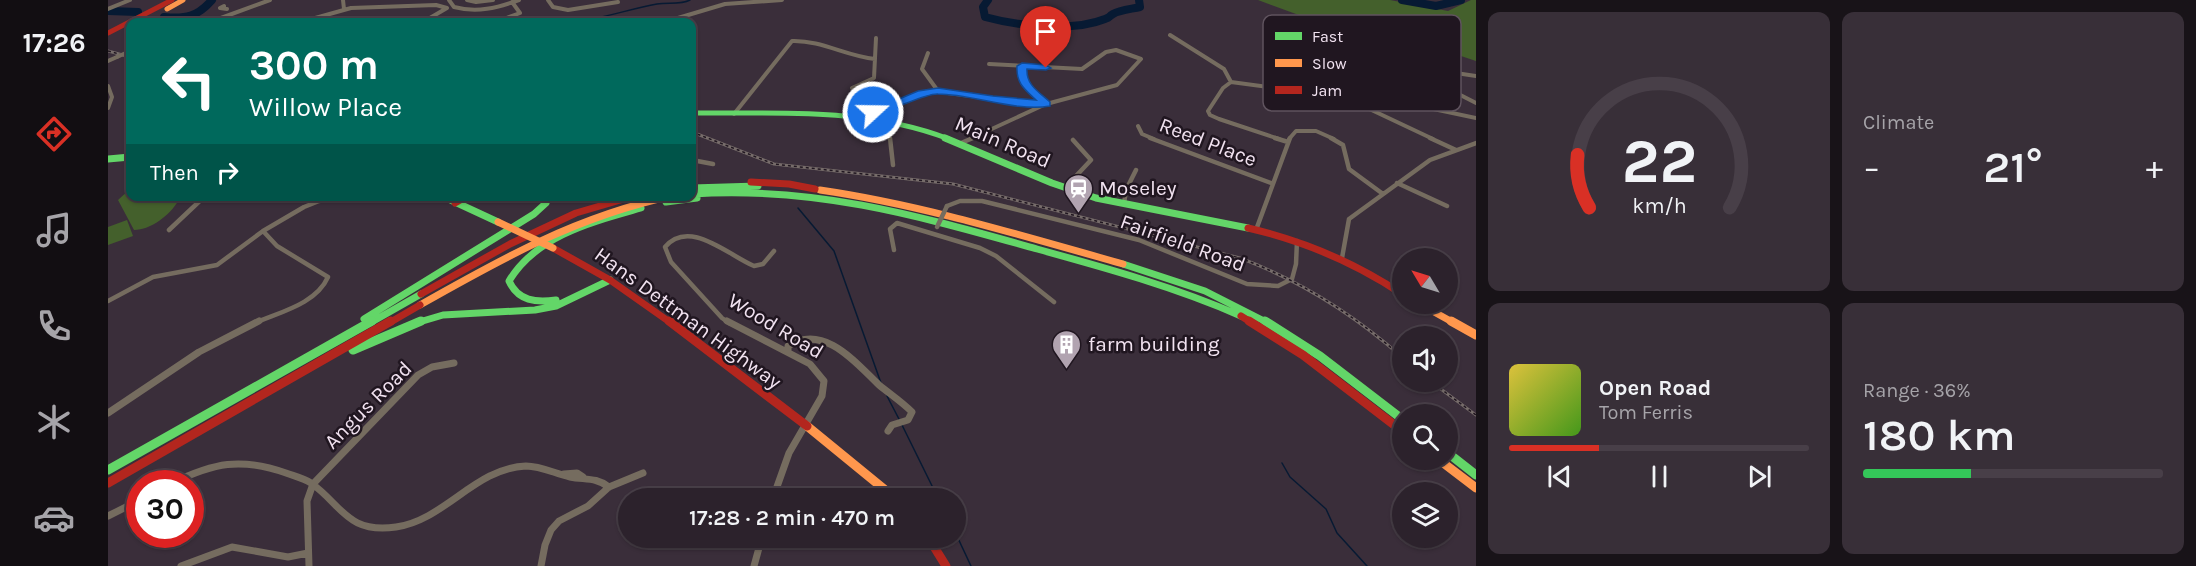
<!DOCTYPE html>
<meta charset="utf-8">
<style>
body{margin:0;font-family:Karla,sans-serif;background:#382f38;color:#f1f3f6;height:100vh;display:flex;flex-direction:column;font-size:22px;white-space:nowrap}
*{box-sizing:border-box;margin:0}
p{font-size:20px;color:#a6a4a9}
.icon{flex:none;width:33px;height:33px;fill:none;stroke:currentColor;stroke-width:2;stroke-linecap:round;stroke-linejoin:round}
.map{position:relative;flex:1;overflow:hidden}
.details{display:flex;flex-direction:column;gap:12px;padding:12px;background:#181318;width:720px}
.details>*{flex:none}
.top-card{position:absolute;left:18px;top:18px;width:570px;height:183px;border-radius:12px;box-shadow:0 2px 4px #0004,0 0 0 2px #483f48;background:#00695c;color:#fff;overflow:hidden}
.needle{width:39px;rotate:308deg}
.fabs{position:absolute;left:1284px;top:248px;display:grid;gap:12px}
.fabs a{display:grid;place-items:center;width:66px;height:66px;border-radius:50%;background:#2c222c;box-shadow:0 2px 4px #0004,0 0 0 2px #483f48;font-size:30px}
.speed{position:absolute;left:18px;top:470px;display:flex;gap:12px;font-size:30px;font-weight:700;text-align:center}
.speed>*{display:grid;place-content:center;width:78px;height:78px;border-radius:50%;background:#2c222c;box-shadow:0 2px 4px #0004,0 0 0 2px #483f48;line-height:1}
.speed .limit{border:9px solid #d22;background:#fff;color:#111}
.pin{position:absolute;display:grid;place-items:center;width:51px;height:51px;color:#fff;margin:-62px -26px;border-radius:50% 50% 50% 0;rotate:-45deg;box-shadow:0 0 6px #0007}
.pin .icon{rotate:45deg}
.me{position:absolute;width:66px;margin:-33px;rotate:69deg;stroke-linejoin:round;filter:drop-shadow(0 0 4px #0008)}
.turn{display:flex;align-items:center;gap:21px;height:126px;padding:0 24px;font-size:27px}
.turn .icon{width:78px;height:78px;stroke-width:2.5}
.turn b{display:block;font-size:42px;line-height:51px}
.then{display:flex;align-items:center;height:57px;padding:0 24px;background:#0003;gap:12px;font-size:22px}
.big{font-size:45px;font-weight:600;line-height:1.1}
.details .tile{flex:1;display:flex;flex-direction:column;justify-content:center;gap:9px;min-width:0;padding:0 21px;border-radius:12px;background:#382f38}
.details .dial{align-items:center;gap:0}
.dial svg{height:156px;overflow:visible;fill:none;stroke:#483f48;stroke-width:7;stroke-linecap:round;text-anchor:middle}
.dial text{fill:#f1f3f6;stroke:none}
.song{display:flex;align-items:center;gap:18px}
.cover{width:72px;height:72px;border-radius:9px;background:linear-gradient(135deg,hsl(50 70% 55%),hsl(100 70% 35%))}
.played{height:6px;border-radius:3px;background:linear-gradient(90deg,#d93025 30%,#483f48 30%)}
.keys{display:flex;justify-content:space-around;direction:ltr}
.heat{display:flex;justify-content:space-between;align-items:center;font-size:33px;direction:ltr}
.charge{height:9px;border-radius:4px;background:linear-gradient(90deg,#34c759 36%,#483f48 0)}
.details .tiles{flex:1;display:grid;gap:12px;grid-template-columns:repeat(2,1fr)}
.trip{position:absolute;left:510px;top:488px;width:348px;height:60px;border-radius:30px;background:#2c222c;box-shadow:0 2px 4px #0004,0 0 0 2px #483f48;font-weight:600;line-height:60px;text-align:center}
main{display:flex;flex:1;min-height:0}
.tabs{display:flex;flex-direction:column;width:108px;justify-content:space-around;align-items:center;background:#120e12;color:#a6a4a9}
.tabs .icon{width:42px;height:42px}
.tabs .selected{color:#d93025}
.tabs b{font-size:27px;color:#f1f3f6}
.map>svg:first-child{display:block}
</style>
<main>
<nav class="tabs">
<b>17:26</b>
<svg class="icon selected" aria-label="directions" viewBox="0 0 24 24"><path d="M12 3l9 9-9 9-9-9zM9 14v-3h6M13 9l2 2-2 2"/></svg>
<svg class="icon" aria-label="music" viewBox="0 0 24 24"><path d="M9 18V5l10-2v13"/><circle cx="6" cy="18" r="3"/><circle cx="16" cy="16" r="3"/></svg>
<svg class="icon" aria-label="phone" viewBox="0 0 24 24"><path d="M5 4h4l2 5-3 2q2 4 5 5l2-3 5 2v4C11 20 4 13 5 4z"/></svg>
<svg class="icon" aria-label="climate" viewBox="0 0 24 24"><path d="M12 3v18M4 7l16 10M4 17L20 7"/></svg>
<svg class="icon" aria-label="car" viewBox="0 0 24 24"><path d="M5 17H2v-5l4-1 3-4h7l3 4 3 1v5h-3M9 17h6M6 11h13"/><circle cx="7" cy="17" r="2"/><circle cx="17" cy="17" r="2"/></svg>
</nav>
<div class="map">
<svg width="1368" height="566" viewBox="0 0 1368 566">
<rect width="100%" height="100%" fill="#3a2e3a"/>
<path fill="#44602c" d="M1150 0H1282L1340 11 1363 0H1368V61L1335 50 1314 48 1292 52Z
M22 189V196L69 197 70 201C62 215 43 230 26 230L10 200Z
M19 220 25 236 0 245V227Z"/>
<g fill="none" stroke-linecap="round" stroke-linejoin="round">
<path stroke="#071a33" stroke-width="1.5" d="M465 22C494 19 521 9 549 4 560 2 572 5 582 0
M690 208 726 251 773 383
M779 396 792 421
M794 425 830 498
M1174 463 1182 477 1218 509 1229 533 1259 566
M848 534 863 566"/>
<path stroke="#071a33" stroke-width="8" d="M880 0 875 7 877 17C910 26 965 32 997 19 1003 17 1000 17 1005 14 1012 10 1024 9 1032 7L1031 0
M1294 0 1328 6 1353 0
M0 11 30 12
M56 17C78 19 89 17 104 0"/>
<path stroke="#756c5f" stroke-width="4" d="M235 0 236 9
M341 0 346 7C369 13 389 8 411 0
M359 0 368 2 385 0
M440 0 445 7 460 10 510 2
M116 6 112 8 119 9
M0 9 22 0
M102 22 162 0
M193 22 243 8 328 5 339 8 315 22
M388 22 412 13 404 2
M519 22 570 18 617 4 674 0
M1062 35 1116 69 1123 82
M820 53 814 69 830 91
M0 61 9 57
M1368 76 1321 69 1311 70 1319 78 1368 103
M1211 79 1316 107 1368 118
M0 86 4 97 0 108
M744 88 766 78 768 38
M1333 99 1329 93 1343 94
M626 114 684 41C713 40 738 56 767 59
M756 120 765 112 825 91 885 99 942 103 1009 85 1033 59 1008 50 998 52 974 69 881 64
M780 123 782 139
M1030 126 1034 134 1046 139
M862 139 938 104 915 82 914 66
M1171 139 1111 119 1102 115 1100 111 1115 88 1123 82 1236 97 1325 139
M1181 139 1188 131H1208L1226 139"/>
<path stroke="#756c5f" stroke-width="4.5" d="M782 138 785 165
M1042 138 1163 183
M1167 138 1180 142
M1223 138 1235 145 1241 169 1275 194
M1322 138 1348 150
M853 143 865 138
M584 160 605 164
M1289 183 1339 206
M961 189 968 176 983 160 965 140
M1016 204 1018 190 1028 170
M839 206 852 201H874L1031 240 1139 284 1170 286 1184 279 1188 264 1189 241
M61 230 97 196
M1148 230 1182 138
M786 250 782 229 789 223 872 248 888 256 946 302
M1234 258 1241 219 1322 160 1368 143
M0 301 45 277 109 265 155 231 196 207 211 201 241 196
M147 323C172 312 208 304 220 277L169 246 155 231
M621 323 614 318 563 262 557 247C581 218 620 255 646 266L655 264 666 251"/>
<path stroke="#756c5f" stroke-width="7" d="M619 321 702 364 716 381 714 396 681 453 665 498
M680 351V346C716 323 748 363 771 385 782 394 794 402 804 412L800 420 784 425 780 431
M0 413 91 352 151 321
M456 474 469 473 475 477
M64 483C106 463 132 457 178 473 186 476 195 478 203 483 234 505 239 534 288 527 337 520 367 468 418 466 433 466 448 474 462 477 477 480 488 477 501 487
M0 516 32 500
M73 566 124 547 180 557 200 553
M201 566 199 501 205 484 310 375 324 367 346 363
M433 566 437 545 443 530 451 521 480 506 501 487 535 473
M646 566 654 537"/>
<path stroke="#63d668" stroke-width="5" d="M584 113C670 114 758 107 841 139"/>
<path stroke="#63d668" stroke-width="7" d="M837 138 944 183 988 198 1140 228
M0 159 22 157
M584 188 650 186
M584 194C709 186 811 216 929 249 998 268 1067 287 1133 316
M334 196 390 222
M558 202 589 198
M1015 264 1097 291 1160 323
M448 300C428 303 410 301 401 281 429 235 484 222 533 208
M256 319 426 214 438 203 440 196
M262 323 313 294
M308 323 335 315 427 310 448 306 502 280"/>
<path stroke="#63d668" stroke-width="9" d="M1157 321 1212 356 1294 419
M245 350 313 321
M1340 453 1368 475
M0 470 264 321"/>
<path stroke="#ff974d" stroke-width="5" d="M59 9 75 0"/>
<path stroke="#ff974d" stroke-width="7" d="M712 190C815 205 915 236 1015 264
M1310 303 1346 323
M312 305C395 258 470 216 564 196"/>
<path stroke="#ff974d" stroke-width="9" d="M1343 321 1368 335
M699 426 787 498
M1330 459 1368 488"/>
<path stroke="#b3261e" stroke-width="5" d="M0 33 64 0"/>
<path stroke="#b3261e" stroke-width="7" d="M643 182 681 184 707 189
M347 203 359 196
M1140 228C1196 241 1246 262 1294 294
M445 248 502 280 563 323
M313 294 402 244 468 213 526 196
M1133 316 1144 323
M281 323 312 305"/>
<path stroke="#b3261e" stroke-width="9" d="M561 321 699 426
M1141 321 1195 355 1294 431
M0 483 283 321
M820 537 838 566"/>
<defs>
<path id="rail" d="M0 51 22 57
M584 132 666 164 845 184 1132 258C1193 281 1245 314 1294 357
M1322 381 1368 415"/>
</defs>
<use href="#rail" stroke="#766c6a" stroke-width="3"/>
<use href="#rail" stroke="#201620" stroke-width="1.5" stroke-dasharray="3" stroke-linecap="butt"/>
<path stroke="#756c5f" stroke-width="4" d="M9 57 22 51"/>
<path stroke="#756c5f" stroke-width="4.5" d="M829 227 839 206"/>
<path stroke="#ff974d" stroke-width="7" d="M390 222 445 248"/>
</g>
<path fill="#1a73e8" stroke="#114b97" stroke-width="1.5" d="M914 63 938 65 943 68 938 70 919 69C918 85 931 92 942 102V106C908 112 864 94 830 94 813 93 770 120 760 112L810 91 830 88 885 96 928 100C916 89 908 83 909 66Z"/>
<defs>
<symbol id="station-pin" viewBox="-11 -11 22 30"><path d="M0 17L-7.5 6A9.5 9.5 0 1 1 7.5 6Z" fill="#b1a3b0" stroke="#201620"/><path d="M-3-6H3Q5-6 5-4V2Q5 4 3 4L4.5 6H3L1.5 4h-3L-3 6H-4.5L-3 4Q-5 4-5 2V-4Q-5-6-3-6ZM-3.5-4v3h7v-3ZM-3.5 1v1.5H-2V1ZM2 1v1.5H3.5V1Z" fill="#fff"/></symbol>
<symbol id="building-pin" viewBox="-11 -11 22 30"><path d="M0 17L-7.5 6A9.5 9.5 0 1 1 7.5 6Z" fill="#b1a3b0" stroke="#201620"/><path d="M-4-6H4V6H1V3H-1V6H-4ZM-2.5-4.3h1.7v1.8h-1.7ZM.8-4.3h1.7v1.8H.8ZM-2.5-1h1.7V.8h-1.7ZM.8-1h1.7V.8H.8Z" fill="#fff"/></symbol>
</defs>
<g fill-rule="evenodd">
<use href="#station-pin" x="954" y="172" width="33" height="45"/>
<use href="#building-pin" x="942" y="328" width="33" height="45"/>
</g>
<g text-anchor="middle" stroke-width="5" stroke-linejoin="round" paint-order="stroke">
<g font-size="21" fill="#f1e2f0" stroke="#201620">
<text transform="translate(895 142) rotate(23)" y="7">Main Road</text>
<text transform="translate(1100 142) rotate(21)" y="7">Reed Place</text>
<text transform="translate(1075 243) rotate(20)" y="7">Fairfield Road</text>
<text transform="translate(580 318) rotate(36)" y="7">Hans Dettman Highway</text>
<text transform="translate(668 326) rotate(31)" y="7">Wood Road</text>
<text transform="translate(260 405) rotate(-45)" y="7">Angus Road</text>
</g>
<g font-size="21" fill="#f1e2f0" stroke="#201620" text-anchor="start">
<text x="991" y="195">Moseley</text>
<text x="980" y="351">farm building</text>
</g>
</g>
<rect x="1155" y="15" width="198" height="96" rx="9" fill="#201620" stroke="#5f535e" stroke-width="1.5"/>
<rect x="1167" y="32" width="27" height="8" fill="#63d668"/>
<rect x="1167" y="59" width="27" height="8" fill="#ff974d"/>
<rect x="1167" y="86" width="27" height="8" fill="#b3261e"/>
<g font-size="16" fill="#f1e2f0">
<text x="1204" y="42">Fast</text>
<text x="1204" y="69">Slow</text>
<text x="1204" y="96">Jam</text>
</g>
</svg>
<div class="fabs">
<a><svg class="needle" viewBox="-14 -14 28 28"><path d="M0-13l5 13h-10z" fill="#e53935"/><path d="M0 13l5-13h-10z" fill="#a6a4a9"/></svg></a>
<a><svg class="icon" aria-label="sound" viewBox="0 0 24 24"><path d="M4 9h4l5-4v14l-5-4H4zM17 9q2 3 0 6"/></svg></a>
<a><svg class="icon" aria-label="search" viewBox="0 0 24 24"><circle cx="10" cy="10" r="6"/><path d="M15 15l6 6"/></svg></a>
<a><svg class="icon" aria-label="layers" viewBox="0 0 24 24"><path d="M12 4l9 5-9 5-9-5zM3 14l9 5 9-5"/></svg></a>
</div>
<div class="speed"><div class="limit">30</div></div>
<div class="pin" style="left:938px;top:68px;background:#d93025"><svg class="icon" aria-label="arrive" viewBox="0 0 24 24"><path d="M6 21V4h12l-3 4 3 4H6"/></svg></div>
<svg class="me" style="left:765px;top:112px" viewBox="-20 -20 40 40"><circle r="17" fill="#1a73e8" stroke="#fff" stroke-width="3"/><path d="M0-11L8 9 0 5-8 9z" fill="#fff"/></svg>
<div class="trip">17:28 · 2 min · 470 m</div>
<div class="top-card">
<div class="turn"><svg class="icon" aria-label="left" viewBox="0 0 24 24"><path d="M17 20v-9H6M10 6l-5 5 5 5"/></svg><div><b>300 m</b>Willow Place</div></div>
<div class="then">Then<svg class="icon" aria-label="right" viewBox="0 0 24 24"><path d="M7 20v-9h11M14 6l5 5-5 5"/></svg></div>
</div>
</div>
<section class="details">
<div class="tiles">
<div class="tile dial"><svg viewBox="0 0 100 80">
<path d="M14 69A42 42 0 1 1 86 69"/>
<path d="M14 69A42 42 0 0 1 8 42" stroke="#d93025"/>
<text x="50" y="56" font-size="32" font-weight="700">22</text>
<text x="50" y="72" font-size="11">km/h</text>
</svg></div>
<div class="tile"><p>Climate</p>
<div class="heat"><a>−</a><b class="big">21°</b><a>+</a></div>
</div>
<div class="tile">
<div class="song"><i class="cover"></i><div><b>Open Road</b><p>Tom Ferris</p></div></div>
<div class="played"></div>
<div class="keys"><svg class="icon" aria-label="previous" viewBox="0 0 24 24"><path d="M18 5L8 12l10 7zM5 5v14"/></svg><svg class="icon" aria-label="pause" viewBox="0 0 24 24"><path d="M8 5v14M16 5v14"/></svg><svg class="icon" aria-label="next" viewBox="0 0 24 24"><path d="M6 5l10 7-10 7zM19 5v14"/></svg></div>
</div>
<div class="tile"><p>Range · 36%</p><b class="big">180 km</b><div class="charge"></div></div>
</div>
</section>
</main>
